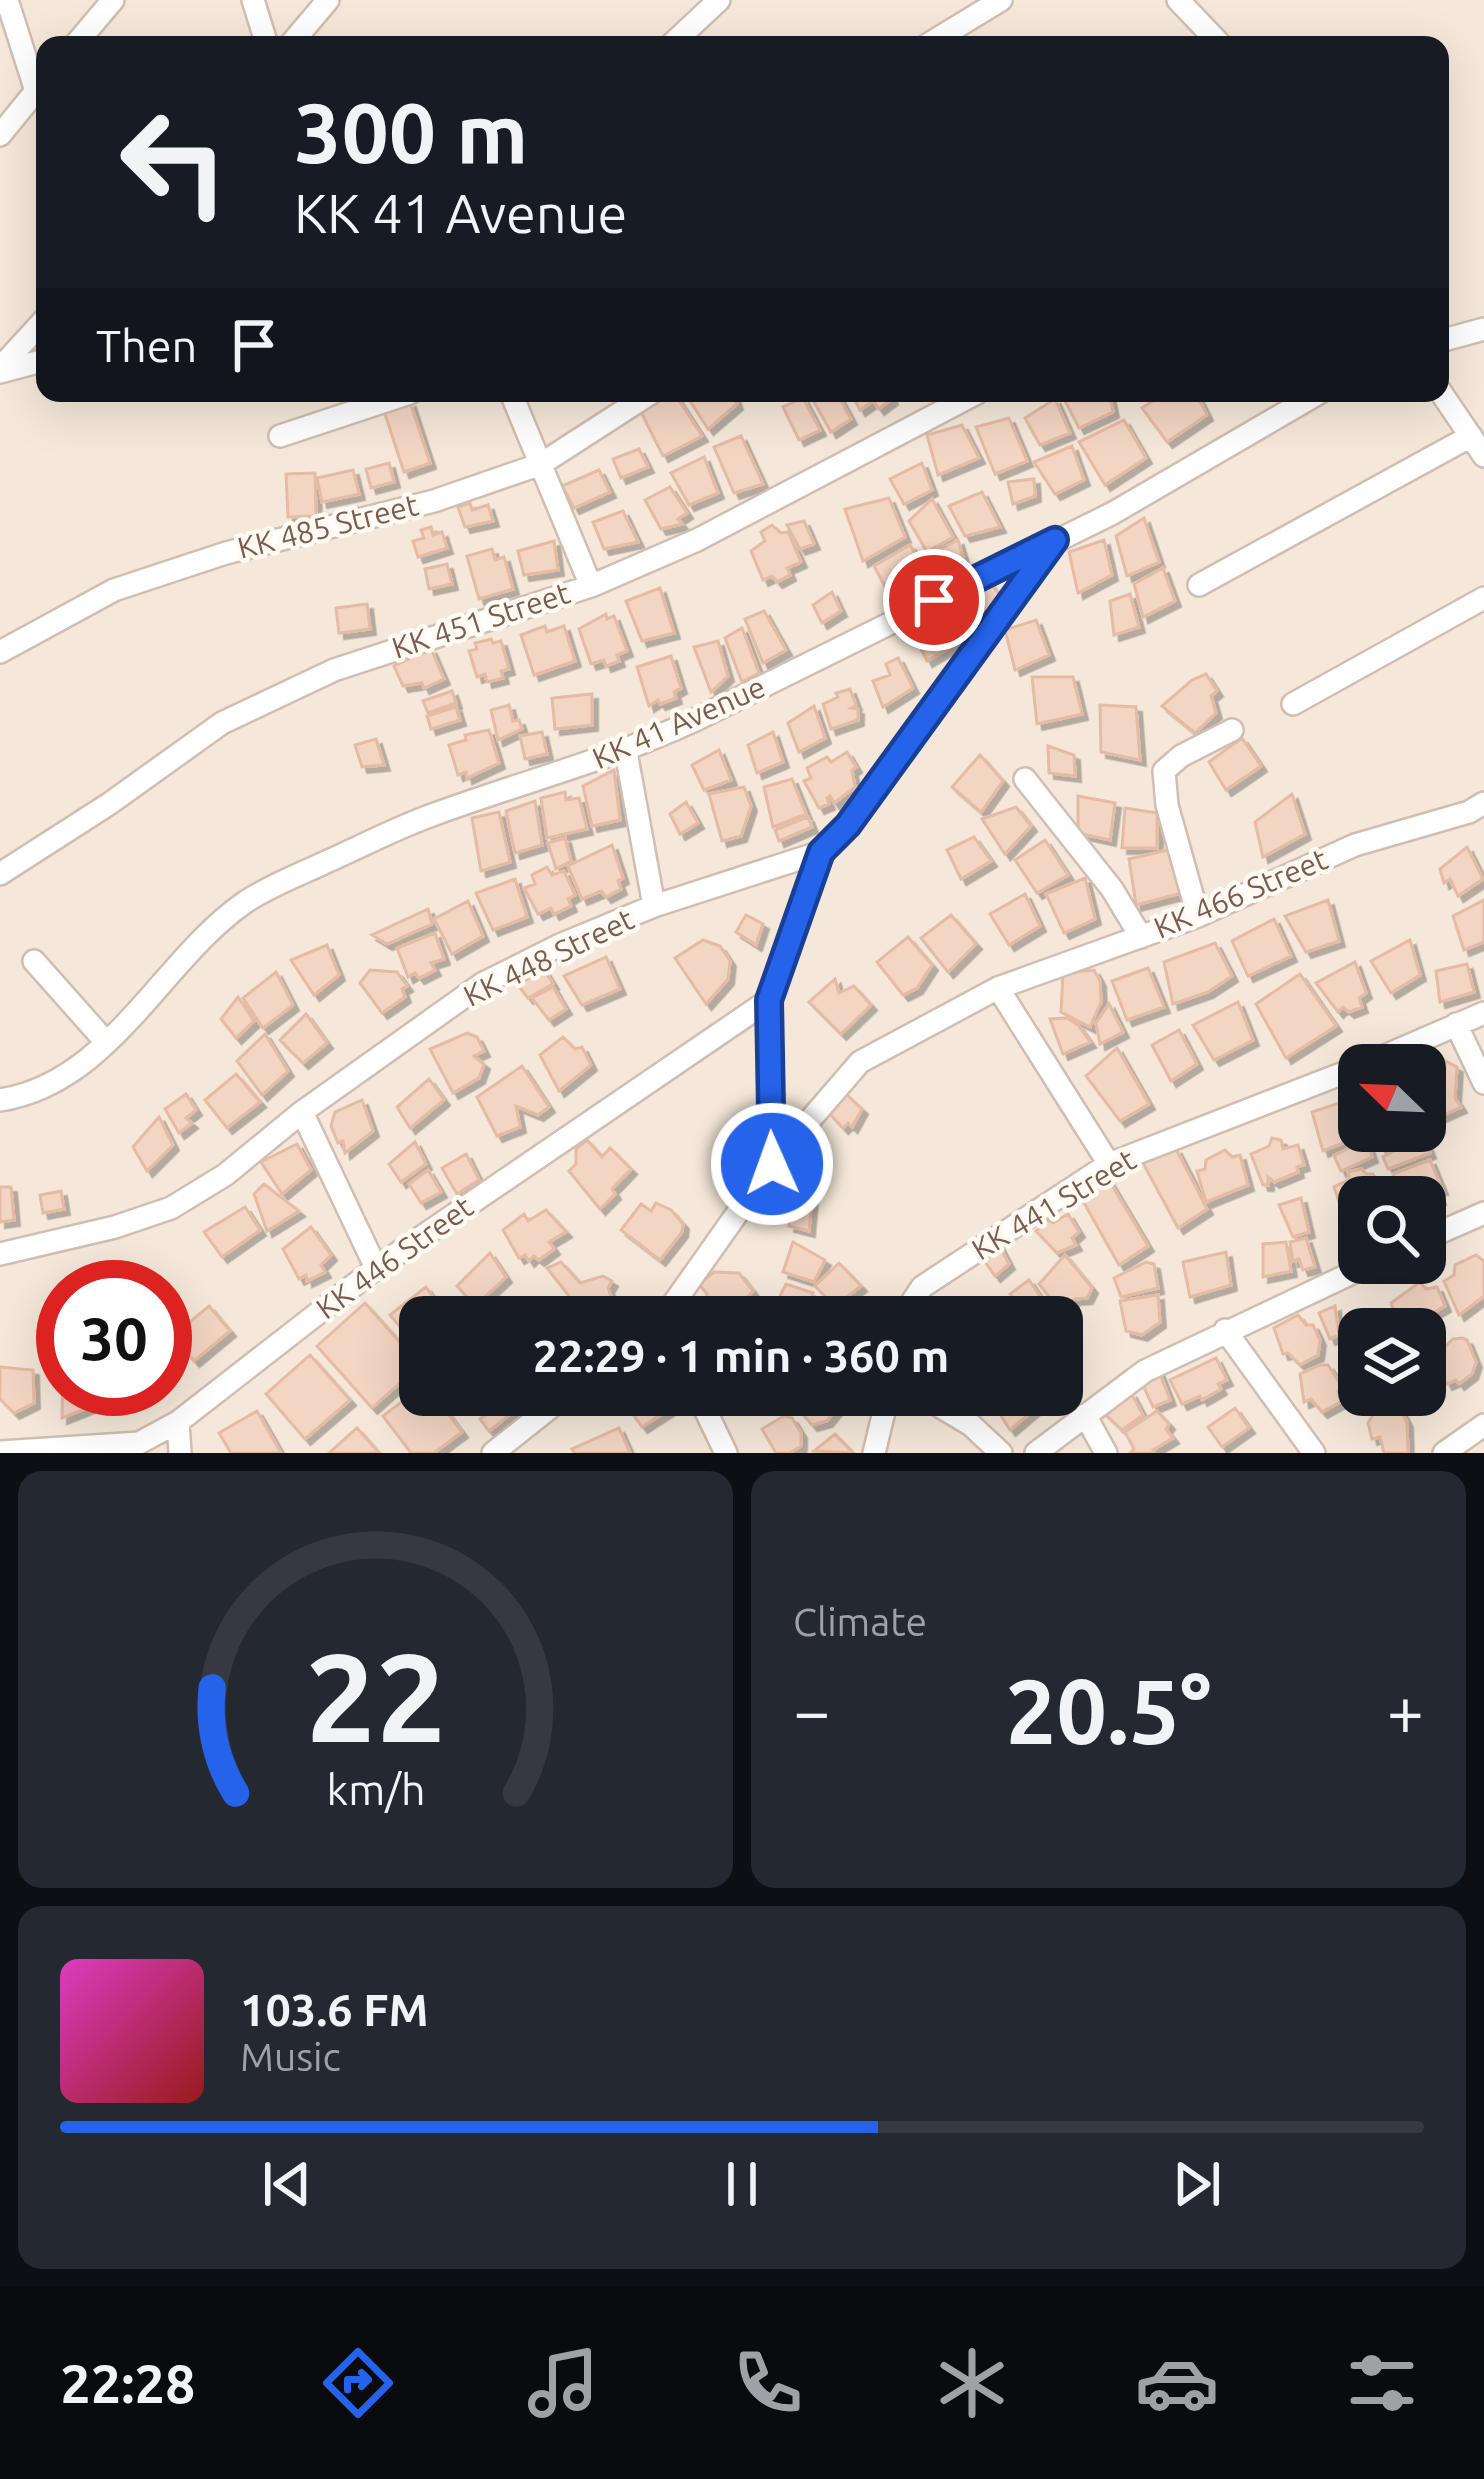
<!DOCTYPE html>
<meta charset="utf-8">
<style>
body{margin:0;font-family:Ubuntu,sans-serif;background:#242831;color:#f1f3f6;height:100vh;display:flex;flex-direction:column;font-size:45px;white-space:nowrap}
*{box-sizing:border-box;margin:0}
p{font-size:39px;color:#9ea1a6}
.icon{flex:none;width:66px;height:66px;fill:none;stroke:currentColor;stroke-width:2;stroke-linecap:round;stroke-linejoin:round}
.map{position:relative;height:1453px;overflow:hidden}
.drawer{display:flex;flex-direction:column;gap:18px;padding:18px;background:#0d0f14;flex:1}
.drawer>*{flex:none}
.top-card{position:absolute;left:36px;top:36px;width:1413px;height:366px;border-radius:24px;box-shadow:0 12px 48px #0002;background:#171b24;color:#f1f3f6;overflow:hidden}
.needle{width:78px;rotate:293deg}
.controls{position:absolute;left:1338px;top:1044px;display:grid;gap:24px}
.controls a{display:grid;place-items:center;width:108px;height:108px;border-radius:24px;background:#171b24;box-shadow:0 12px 48px #0002;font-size:60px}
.speed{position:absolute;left:36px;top:1260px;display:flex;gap:24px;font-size:60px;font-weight:700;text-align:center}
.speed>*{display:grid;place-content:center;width:156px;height:156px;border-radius:50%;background:#171b24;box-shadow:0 12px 48px #0002;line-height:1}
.speed .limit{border:18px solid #d22;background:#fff;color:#111}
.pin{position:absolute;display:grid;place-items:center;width:102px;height:102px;color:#fff;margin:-51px;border:6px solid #fff;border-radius:50%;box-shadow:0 3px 12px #0007}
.me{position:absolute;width:132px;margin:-66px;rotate:358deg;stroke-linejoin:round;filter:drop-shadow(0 0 9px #0008)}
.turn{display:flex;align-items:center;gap:42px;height:252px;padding:0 60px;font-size:54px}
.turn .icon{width:156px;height:156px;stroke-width:2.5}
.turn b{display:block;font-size:84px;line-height:102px}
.then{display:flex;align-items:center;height:114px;padding:0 60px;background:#0003;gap:24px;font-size:45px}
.big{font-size:90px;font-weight:700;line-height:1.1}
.drawer .widget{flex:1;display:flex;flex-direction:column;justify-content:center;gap:18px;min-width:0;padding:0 42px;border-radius:24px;background:#242831}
.drawer .dial{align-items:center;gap:0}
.dial svg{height:312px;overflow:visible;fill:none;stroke:#363941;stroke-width:7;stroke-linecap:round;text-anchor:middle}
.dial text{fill:#f1f3f6;stroke:none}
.song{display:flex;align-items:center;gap:36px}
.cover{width:144px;height:144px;border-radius:18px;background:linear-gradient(135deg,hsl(310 70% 55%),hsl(0 70% 35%))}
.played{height:12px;border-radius:6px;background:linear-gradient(90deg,#2563eb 60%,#363941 60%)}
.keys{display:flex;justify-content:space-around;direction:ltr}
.heat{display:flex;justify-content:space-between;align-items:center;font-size:66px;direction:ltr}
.drawer .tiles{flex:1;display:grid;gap:18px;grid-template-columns:1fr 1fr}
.widget:last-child{grid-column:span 2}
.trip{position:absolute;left:399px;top:1296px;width:684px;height:120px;border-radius:24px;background:#171b24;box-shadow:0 12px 48px #0002;font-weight:700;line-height:120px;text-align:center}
.tabs{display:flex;height:192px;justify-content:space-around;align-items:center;background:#090b0e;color:#9ea1a6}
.tabs .icon{width:84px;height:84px}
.tabs .selected{color:#2563eb}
.tabs b{font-size:54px;color:#f1f3f6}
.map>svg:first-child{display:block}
</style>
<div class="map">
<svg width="1484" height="1453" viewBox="0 0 1484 1453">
<defs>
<filter id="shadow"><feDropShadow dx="5.5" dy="5.5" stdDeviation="0" flood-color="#0004"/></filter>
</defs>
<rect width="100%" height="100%" fill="#fdf6ec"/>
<path fill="#f5e8da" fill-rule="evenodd" d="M0 0H1484V1453H0ZM45 45H1440V393H45ZM1359 1065H1425V1131H1359ZM1359 1197H1425V1263H1359ZM63 1287H165V1389H63ZM420 1317H1062V1395H420ZM1359 1329H1425V1395H1359Z"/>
<path fill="#f3d5c3" stroke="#e6bba3" stroke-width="3" filter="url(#shadow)" d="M674 393 702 436 663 456 641 412Z
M685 393H733L737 404 708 429Z
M809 393H837L851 419 831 432Z
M851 393H889L892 399 879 409 873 401 860 410Z
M1061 393H1109L1113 412 1079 428Z
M1165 393H1196L1207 415 1167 442 1142 408Z
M803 398 820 430 799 440 783 407Z
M1055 399 1070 433 1040 445 1025 418Z
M410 402 430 463 404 472 384 411Z
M1009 418 1027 461 995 474 976 427Z
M1124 420 1146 458 1105 485 1079 442Z
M962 425 979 458 938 475 927 435Z
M741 436 763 484 734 493 714 447Z
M1072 446 1084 480 1055 494 1034 462Z
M639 449 648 467 621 478 613 459Z
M704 457 718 493 689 505 671 473Z
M389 463 394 482 371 488 366 469Z
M922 463 932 490 904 504 890 479Z
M353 470 359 494 322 502 317 478Z
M599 470 610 492 574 508 562 486Z
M315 473 316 516 288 517 286 474Z
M1034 479 1035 496 1013 504 1008 482Z
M670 487 687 513 678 519 682 524 661 529 645 500Z
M982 492 1000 527 965 536 949 506Z
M889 498 905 537 863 561 845 509Z
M932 499 953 537 927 552 909 521Z
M470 503 472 510 488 505 493 521 465 527 458 507Z
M623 511 638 542 604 549 593 522Z
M1144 518 1159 562 1127 576 1116 536Z
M804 521 814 544 800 549 787 525Z
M772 525 781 533 788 532 801 562 787 568 790 575 777 582 772 576 763 580 751 551 765 541 761 532Z
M431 527 433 535 442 532 447 548 418 557 413 541 424 538 421 530Z
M958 540 964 561 941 570 933 553Z
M1104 540 1112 575 1078 593 1069 552Z
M554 541 558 570 524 575 518 551Z
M910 545 929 575 890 596 874 566Z
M492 549 495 560 504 557 513 589 479 599 467 556Z
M447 564 452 584 429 589 425 569Z
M1163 568 1175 601 1143 617 1134 584Z
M981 573 1001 596 975 628 953 594Z
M660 588 674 633 642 641 626 601Z
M832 592 841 611 822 623 813 605Z
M1130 594 1139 627 1114 635 1110 601Z
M946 603 961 641 927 661 911 627Z
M367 604 370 629 339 633 336 608Z
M764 611 786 650 763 663 745 619Z
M606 614 607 619 614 616 627 651 617 655 619 661 606 666 604 660 591 664 579 629Z
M1036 620 1049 655 1015 670 1005 630Z
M545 626 547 632 564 626 575 661 534 675 521 635Z
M742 628 759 673 742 682 725 638Z
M491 639 493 643 501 641 509 669 501 671 503 678 487 682 485 674 477 677 469 651 477 649 475 643Z
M718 641 728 676 711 692 694 647Z
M431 649 444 679 424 688 422 683 403 686 394 666Z
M671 656 681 688 674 692 676 698 660 704 658 700 649 706 637 667Z
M898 658 913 688 883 707 873 681 890 675 886 664Z
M1206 674 1217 691 1211 696 1216 713 1195 733 1162 706 1192 680Z
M1032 677H1073L1082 714 1037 724Z
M850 689 856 705 851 708 858 709V720L831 729 823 704 838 697 836 693Z
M452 691 456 703 428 713 423 701Z
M592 694V725L555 729 552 698Z
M509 705 513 721 519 720 522 729 498 740 491 710Z
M1100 705 1136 707 1140 760 1101 752Z
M814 706 825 738 799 752 788 723Z
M456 707 460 720 431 729 427 716Z
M489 730 499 763 467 778 466 772 458 775 449 745 466 740 465 735Z
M542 732 547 754 525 759 520 736Z
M773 732 783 762 757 773 748 745Z
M1242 738 1261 766 1226 790 1209 762Z
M376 739 384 765 362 767 355 745Z
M1048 746 1074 755 1075 776 1049 773Z
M719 750 731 780 704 790 692 765Z
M847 752 856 767 852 770 855 787 834 803 830 796 827 798 829 804 819 808 804 781 811 778 807 768 827 757 831 762Z
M980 755 1003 781 981 812 952 787Z
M614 770 620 820 592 826 583 786Z
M792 779 806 814 773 827 764 787Z
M744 787 751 806 741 836 722 841 709 794Z
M565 792 566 800 579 798 587 829 547 838 541 798Z
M1292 794 1305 834 1263 857 1255 822Z
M1078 796 1115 803 1110 840 1078 833Z
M535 801 542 845 515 853 506 811Z
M686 802 698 823 680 834 670 814Z
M1016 807 1031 826 1005 854 982 819Z
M1125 808 1157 813V848H1122Z
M499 812 510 862 481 871 472 818Z
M808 817 812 827 779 841 775 830Z
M974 837 991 861 961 879 947 850Z
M565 838 571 861 556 869 548 843Z
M1045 840 1068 875 1037 893 1015 860Z
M612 845 623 878 618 881 621 889 606 897 601 891 582 899 568 866Z
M1467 847 1483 879 1458 896 1450 879 1444 883 1440 869Z
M1168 850 1182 893 1136 905 1129 859Z
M547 867 552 875 564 871 575 895 568 899 571 906 554 914 551 908 538 914 524 888 535 884 532 875Z
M1085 878 1095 919 1064 933 1046 894Z
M515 879 527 917 493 930 476 893Z
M1025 894 1040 926 1009 945 990 914Z
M1328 900 1339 941 1306 952 1285 916Z
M1484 900V942L1464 950 1453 916Z
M468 901 483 936 452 954 434 919Z
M428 909 432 924 387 944 372 935Z
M746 915 763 924 756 945 736 932Z
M951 915 976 944 948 972 921 938Z
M1274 919 1291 956 1248 976 1232 941Z
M435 933 444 959 431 963 435 970 419 978 415 973 408 977 397 948Z
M908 937 932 965 917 988 903 995 877 962Z
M703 940 720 946 730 961 728 979 706 1004 675 958Z
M1410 940 1420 975 1391 993 1371 961Z
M1215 943 1232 976 1208 992 1173 1004 1164 962Z
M327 945 339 975 314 995 291 960Z
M606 957 620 989 582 1005 564 976Z
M1355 962 1366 993 1359 998 1362 1007 1349 1012 1343 1007 1338 1012 1316 983Z
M1467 964 1474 992 1440 1002 1436 971Z
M1148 968 1164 1007 1127 1020 1112 981Z
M370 970 397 972 407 986 402 989 405 997 382 1013 360 983Z
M1094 970 1100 981 1101 1002 1090 1027 1061 1012 1063 973Z
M545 971 553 984 528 998 517 984Z
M276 972 293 1005 263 1028 243 998Z
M1300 974 1336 1026 1286 1058 1256 1004Z
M835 979 839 993 854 986 871 1005 841 1034 809 1002Z
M553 987 566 1009 549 1020 532 998Z
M238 997 254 1021 236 1038 221 1019Z
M1238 1002 1253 1040 1214 1060 1193 1025Z
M1109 1004 1123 1032 1100 1044 1096 1023Z
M306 1014 327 1043 303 1063 280 1040Z
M1067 1018 1078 1025 1090 1042 1063 1054 1050 1019Z
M1179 1030 1197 1064 1171 1081 1152 1045Z
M467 1033 477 1037 484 1051 474 1056 484 1064 479 1078 453 1093 430 1049Z
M265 1034 288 1071 262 1095 237 1061Z
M563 1037 575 1049 582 1047 591 1065 559 1091 540 1055Z
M1117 1048 1149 1104 1120 1121 1086 1076Z
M1440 1058 1457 1067 1455 1098 1461 1107 1425 1123V1065Z
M522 1066 549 1107 538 1115 516 1106 520 1127 497 1136 477 1097Z
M236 1074 260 1102 227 1128 205 1100Z
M429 1079 444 1100 410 1128 397 1107Z
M845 1093 862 1109 852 1127 848 1123 843 1128 829 1113Z
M186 1094 196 1110 186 1118 192 1123 179 1133 165 1109Z
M362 1100 373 1131 345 1153 343 1141 338 1143 331 1126 335 1112Z
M1348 1100 1363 1135 1323 1151 1312 1112Z
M159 1117 173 1145 147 1171 133 1147Z
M1372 1131H1415L1382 1150Z
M1423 1135 1430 1153 1388 1169 1383 1157Z
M1272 1138 1281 1140 1283 1149 1298 1145 1304 1165 1297 1167 1298 1172 1274 1182 1268 1177V1185H1263L1251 1154 1269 1146Z
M1366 1139 1372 1157 1341 1171 1334 1156Z
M587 1140 602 1157 610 1148 631 1169 612 1189 615 1194 600 1209 569 1171 576 1164V1149Z
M415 1142 426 1164 401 1182 389 1164Z
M297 1144 311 1170 282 1194 261 1162Z
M1176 1149 1207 1209 1178 1228 1143 1163Z
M1225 1150 1232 1157 1240 1155 1248 1185 1206 1202 1197 1171 1205 1169 1206 1160Z
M466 1154 479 1180 457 1194 442 1168Z
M1430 1160 1442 1189H1434L1440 1199 1425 1205V1197H1402L1393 1174Z
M1362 1169 1366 1174H1373L1386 1197H1359V1211L1344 1216 1334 1187 1350 1179 1348 1172Z
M428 1170 441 1192 421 1203 409 1184Z
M1107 1177 1148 1246 1119 1265 1078 1192Z
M264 1184 299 1211 267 1231 254 1194Z
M0 1187H11L14 1220 0 1222Z
M61 1191 64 1209 43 1213 40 1195Z
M792 1193 812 1196 809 1231 789 1226Z
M1301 1198 1309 1232 1293 1237 1279 1205Z
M656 1203 671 1210 683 1224 682 1232 660 1260 621 1230 641 1204 651 1211Z
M245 1207 260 1230 222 1257 204 1232Z
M546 1210 566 1232 549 1242 554 1249 539 1260 534 1256 529 1261 525 1255 519 1258 503 1230 524 1214 528 1221Z
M1068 1214 1079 1232 1072 1238 1076 1245 1057 1253 1036 1231 1049 1220 1053 1223Z
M311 1227 331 1255 321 1265 325 1272 307 1281 306 1275 299 1279 283 1249Z
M1306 1238 1315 1267 1303 1270 1299 1259 1293 1261 1290 1242Z
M793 1242 825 1260 814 1282 783 1272Z
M1286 1242 1291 1271 1263 1277V1244Z
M999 1245 1009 1264 995 1276 983 1259Z
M1226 1252 1231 1285 1190 1297 1183 1262Z
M490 1253 506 1277 475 1306 457 1286Z
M1065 1255 1092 1288 1087 1298 1075 1299 1059 1309 1039 1284Z
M1476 1255 1484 1261V1296L1459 1315 1444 1281 1454 1275 1455 1265Z
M561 1262 580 1283 603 1276 612 1281 608 1288 613 1302 607 1306 613 1317H569L565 1311 573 1301 547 1268Z
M1146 1262 1154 1264 1158 1288 1121 1297 1114 1278Z
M839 1263 861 1286 835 1306 815 1286Z
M714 1272 739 1273 753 1291 737 1308 742 1317H704L707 1294 699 1284Z
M1029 1280 1050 1311 1041 1317H1026L1010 1294Z
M1420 1282 1426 1289 1437 1287 1445 1306 1433 1313 1434 1322H1425L1428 1326 1423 1329H1400L1391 1303Z
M786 1284 813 1293 808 1309 793 1317 778 1300Z
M426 1287 447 1317H420L419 1349 390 1315Z
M1158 1295 1160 1322 1142 1335 1126 1331 1120 1301Z
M365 1303 420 1365 372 1408 317 1346Z
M209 1306 230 1331 194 1361 173 1336Z
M1335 1306 1339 1335 1330 1339 1319 1313Z
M1298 1315 1306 1325H1313L1320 1340 1318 1355 1300 1365 1288 1353 1283 1354 1274 1328Z
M1462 1338 1467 1340 1476 1362 1472 1374 1459 1384 1456 1380 1447 1384 1433 1358 1453 1339Z
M1359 1346V1387L1358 1388 1342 1353Z
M310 1355 350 1400 305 1439 266 1394Z
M1216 1358 1227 1380 1218 1384 1221 1389 1202 1400 1200 1396 1182 1404 1170 1380Z
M1320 1365H1328L1342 1387 1338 1391 1342 1401 1322 1412 1311 1399 1304 1402 1300 1374Z
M0 1367 33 1370 34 1403 14 1413 0 1399Z
M63 1367V1389H101L102 1402 62 1418Z
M1158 1369 1170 1400 1153 1407 1141 1381Z
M420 1388V1395H434L462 1432 434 1453H411L383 1416Z
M1131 1393 1143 1415 1122 1430 1103 1412Z
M666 1395 673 1407 642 1427 620 1396Z
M804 1395H848L827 1421 812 1425 795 1405Z
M988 1395H1029L1036 1408 1010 1430Z
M510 1396 518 1408 489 1431 480 1419Z
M1395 1399 1407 1422 1408 1453H1384L1380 1437 1372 1439 1368 1423 1377 1408Z
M1235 1408 1249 1428 1222 1447 1208 1427Z
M257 1411 281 1453H231L219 1433Z
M1157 1411 1169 1424 1166 1429 1173 1438 1153 1450 1154 1453H1130L1134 1449 1125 1432Z
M784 1416 792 1418 801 1433V1446L790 1453H776L762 1429Z
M357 1428 379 1453H329Z
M619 1428 630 1453H574L572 1449Z
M835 1434 853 1453 814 1451Z"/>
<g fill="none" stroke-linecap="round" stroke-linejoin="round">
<defs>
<path id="minor" d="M7 0 36 91
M253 0 267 45
M1178 0 1221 45
M75 45 113 0
M290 45 328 0
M671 45 719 0
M927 45 1001 0
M0 135 45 80
M1440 341 1484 329
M0 368 45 319
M0 372 45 360
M1440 391 1484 456
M511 393 591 586
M280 436 410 393
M1199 585 1471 436
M0 652 114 590 226 553 434 501 541 464 651 393
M1293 704 1484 598
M626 752 654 906
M1025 779 1112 889 1141 937
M0 874 109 804 222 723 334 670 591 586 697 540 977 393
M1198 916 1167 805 1164 771 1181 756 1232 730
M34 961 105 1041
M998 988 1109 1164
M1456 1024 1484 1083
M1364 1065 1484 1013
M0 1100C110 1083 161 961 244 903 269 886 299 875 326 862 362 846 398 827 435 814 522 782 609 760 693 721L1113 513 1319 393
M302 1112 376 1268
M772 1164 769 1000 821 852 848 825 1051 545
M1425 1239 1484 1213
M0 1254 115 1227 171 1208 225 1175 302 1112 482 984 560 945 654 906 821 852
M811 1316 812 1317
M664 1317 772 1164 860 1062 998 988 1198 916 1355 845 1469 812 1484 803
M902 1317 922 1287 1109 1164 1359 1067
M1225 1330 1314 1453
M698 1395 726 1453
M921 1395 971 1425 1001 1453
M1085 1415 1106 1453
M178 1422 180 1453
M0 1452 139 1443 178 1422 376 1268 769 1000
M493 1453 566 1395
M874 1453 888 1395
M1036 1453 1145 1371 1373 1263
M1444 1453 1484 1425"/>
</defs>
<use href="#minor" stroke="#d1beb0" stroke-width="26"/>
<use href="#minor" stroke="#fff" stroke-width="21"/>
</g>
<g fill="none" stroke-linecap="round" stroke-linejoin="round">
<defs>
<path id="route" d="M772 1164 769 1000 821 852 848 825 1055 540 934 600"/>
</defs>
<use href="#route" stroke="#184099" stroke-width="30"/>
<use href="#route" stroke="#2563eb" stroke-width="21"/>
</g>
<g text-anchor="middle" stroke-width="9" stroke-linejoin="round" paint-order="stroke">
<g font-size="30" fill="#7a5c4d" stroke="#fffaf3">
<text transform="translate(328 527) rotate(-14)" y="10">KK 485 Street</text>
<text transform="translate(481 621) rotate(-18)" y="10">KK 451 Street</text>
<text transform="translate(679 723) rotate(-24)" y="10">KK 41 Avenue</text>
<text transform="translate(1241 894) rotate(-23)" y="10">KK 466 Street</text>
<text transform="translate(549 958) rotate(-26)" y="10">KK 448 Street</text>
<text transform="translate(1054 1205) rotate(-31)" y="10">KK 441 Street</text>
<text transform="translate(395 1258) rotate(-36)" y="10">KK 446 Street</text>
</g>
</g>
</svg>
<div class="controls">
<a><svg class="needle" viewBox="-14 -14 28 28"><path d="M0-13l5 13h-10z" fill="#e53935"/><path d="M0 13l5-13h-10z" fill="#9ea1a6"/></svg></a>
<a><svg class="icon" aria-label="search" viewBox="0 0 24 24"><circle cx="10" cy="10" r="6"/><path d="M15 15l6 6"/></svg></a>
<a><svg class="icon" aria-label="layers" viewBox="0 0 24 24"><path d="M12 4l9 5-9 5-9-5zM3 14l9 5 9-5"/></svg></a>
</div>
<div class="speed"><div class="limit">30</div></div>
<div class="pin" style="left:934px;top:600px;background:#d93025"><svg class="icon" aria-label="arrive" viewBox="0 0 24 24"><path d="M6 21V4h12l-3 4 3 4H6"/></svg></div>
<svg class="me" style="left:772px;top:1164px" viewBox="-20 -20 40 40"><circle r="17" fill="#2563eb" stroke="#fff" stroke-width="3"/><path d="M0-11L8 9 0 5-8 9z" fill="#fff"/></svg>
<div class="trip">22:29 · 1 min · 360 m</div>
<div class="top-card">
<div class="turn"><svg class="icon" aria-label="left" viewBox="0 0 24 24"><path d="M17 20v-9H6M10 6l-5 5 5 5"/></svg><div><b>300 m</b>KK 41 Avenue</div></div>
<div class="then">Then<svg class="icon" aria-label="arrive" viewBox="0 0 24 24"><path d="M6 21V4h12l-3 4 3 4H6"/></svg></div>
</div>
</div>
<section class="drawer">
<div class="tiles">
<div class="widget dial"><svg viewBox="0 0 100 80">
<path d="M14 69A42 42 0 1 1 86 69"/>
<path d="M14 69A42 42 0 0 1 8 42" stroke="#2563eb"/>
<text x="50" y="56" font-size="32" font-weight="700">22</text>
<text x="50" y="72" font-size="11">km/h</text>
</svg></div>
<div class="widget"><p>Climate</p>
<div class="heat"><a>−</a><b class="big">20.5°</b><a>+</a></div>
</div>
<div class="widget">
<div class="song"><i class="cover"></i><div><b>103.6 FM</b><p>Music</p></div></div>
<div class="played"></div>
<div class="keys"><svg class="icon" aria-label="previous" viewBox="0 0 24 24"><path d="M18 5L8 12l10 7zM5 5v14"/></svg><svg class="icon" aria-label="pause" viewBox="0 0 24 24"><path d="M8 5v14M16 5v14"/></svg><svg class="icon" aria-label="next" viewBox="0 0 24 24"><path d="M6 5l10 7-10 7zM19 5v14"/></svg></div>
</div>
</div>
</section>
<nav class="tabs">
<b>22:28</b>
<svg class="icon selected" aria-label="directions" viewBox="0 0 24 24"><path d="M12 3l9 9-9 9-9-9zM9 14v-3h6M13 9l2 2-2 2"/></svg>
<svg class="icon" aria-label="music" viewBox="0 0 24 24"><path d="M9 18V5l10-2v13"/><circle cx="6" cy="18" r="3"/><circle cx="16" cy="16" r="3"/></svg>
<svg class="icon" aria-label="phone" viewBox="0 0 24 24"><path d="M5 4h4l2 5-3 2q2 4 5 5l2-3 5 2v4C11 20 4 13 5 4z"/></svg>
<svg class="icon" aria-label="climate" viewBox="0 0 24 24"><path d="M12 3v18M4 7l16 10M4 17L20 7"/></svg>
<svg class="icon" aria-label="car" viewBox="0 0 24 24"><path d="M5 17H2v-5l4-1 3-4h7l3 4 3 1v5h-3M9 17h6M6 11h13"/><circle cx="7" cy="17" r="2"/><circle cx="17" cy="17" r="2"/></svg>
<svg class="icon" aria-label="filters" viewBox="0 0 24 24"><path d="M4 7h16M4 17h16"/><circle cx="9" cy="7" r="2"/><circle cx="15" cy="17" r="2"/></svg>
</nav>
